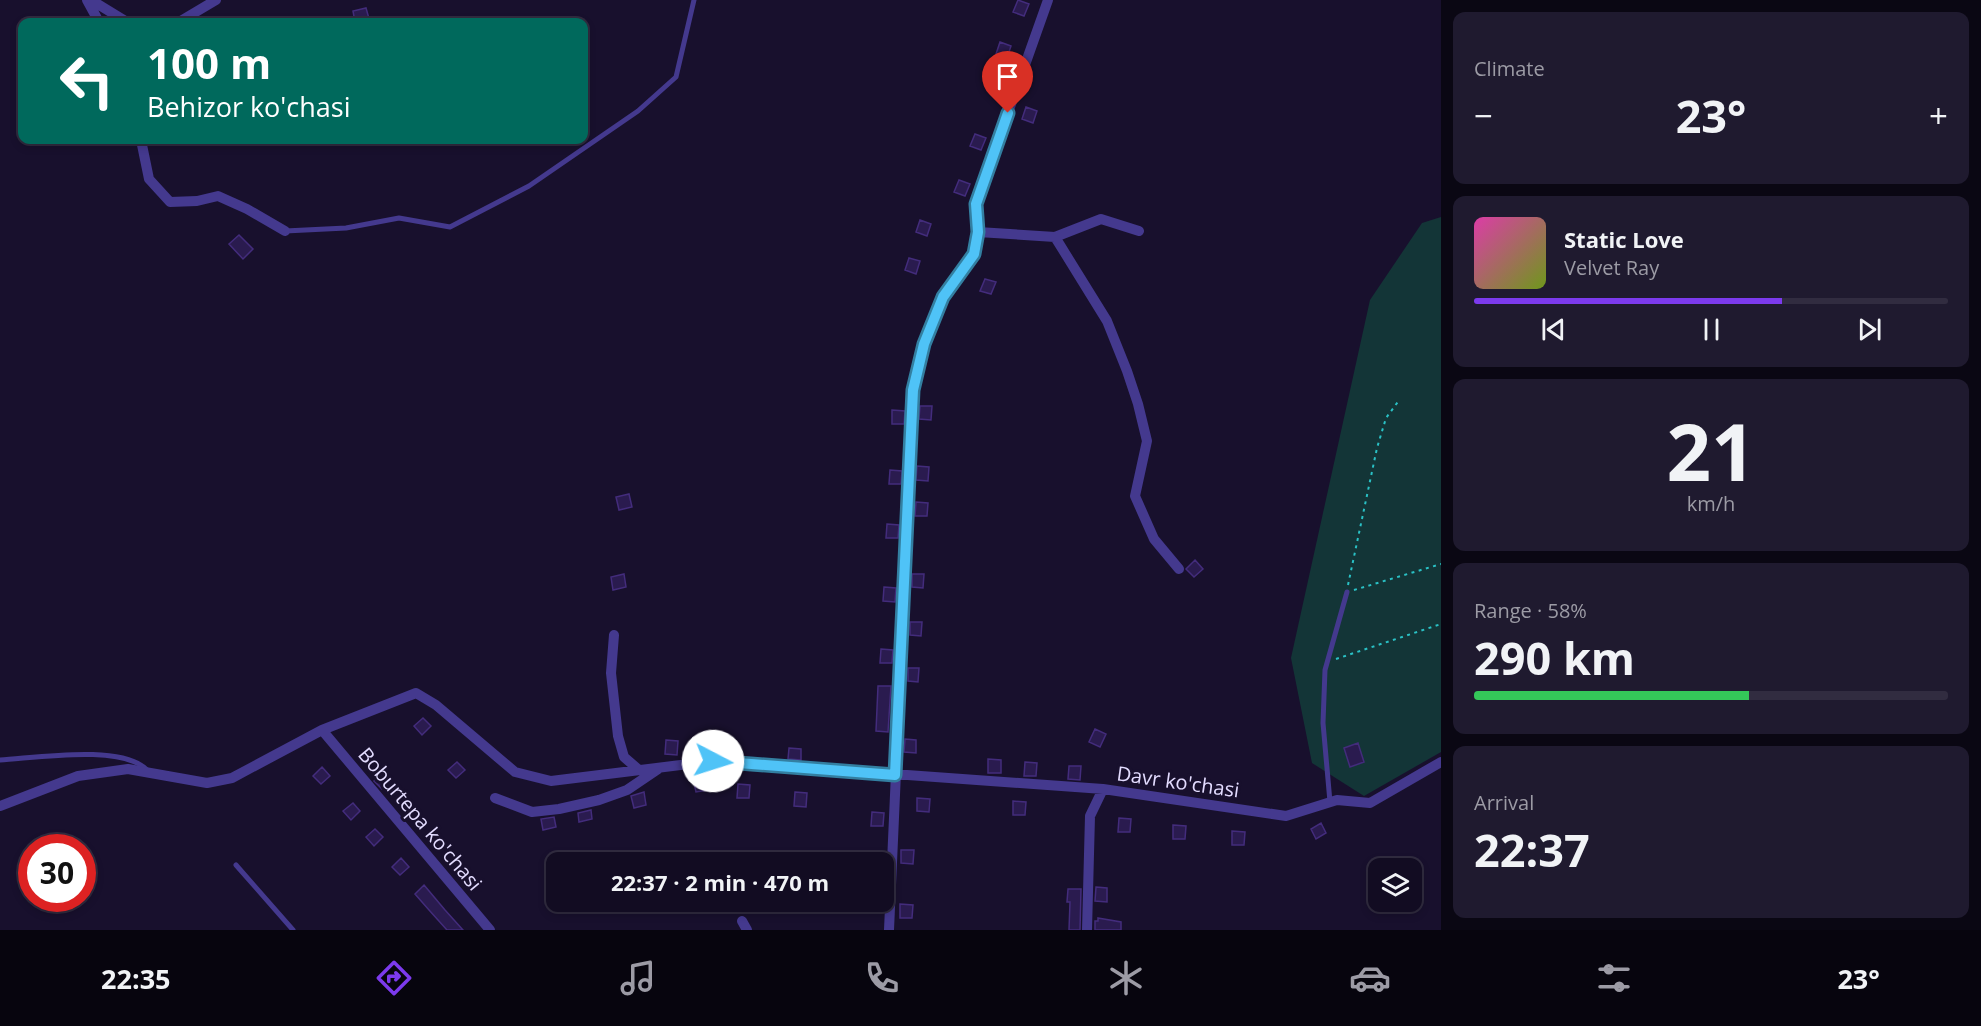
<!DOCTYPE html>
<meta charset="utf-8">
<style>
body{margin:0;font-family:"Open Sans",sans-serif;background:#1f1a2f;color:#f1f3f6;height:100vh;display:flex;flex-direction:column;font-size:22px;white-space:nowrap}
*{box-sizing:border-box;margin:0}
p{font-size:20px;color:#9c9ba5}
.icon{flex:none;width:33px;height:33px;fill:none;stroke:currentColor;stroke-width:2;stroke-linecap:round;stroke-linejoin:round}
.map{position:relative;flex:1;overflow:hidden}
.sheet{display:flex;flex-direction:column;gap:12px;padding:12px;background:#0a0713;width:540px}
.sheet>*{flex:none}
.hud{position:absolute;left:18px;top:18px;width:570px;height:126px;border-radius:12px;box-shadow:0 3px 9px #0003,0 0 0 2px #312c40;background:#00695c;color:#fff;overflow:hidden}
.tools{position:absolute;left:1368px;top:858px;display:grid;gap:12px}
.tools a{display:grid;place-items:center;width:54px;height:54px;border-radius:12px;background:#120c22;box-shadow:0 3px 9px #0003,0 0 0 2px #312c40;font-size:30px}
.speed{position:absolute;left:18px;top:834px;display:flex;gap:12px;font-size:30px;font-weight:700;text-align:center}
.speed>*{display:grid;place-content:center;width:78px;height:78px;border-radius:50%;background:#120c22;box-shadow:0 3px 9px #0003,0 0 0 2px #312c40;line-height:1}
.speed .limit{border:9px solid #d22;background:#fff;color:#111}
.pin{position:absolute;display:grid;place-items:center;width:51px;height:51px;color:#fff;margin:-62px -26px;border-radius:50% 50% 50% 0;rotate:-45deg;box-shadow:0 0 6px #0007}
.pin .icon{rotate:45deg}
.me{position:absolute;width:66px;margin:-33px;rotate:95deg;stroke-linejoin:round;filter:drop-shadow(0 0 4px #0008)}
.turn{display:flex;align-items:center;gap:21px;height:126px;padding:0 30px;font-size:27px}
.turn .icon{width:78px;height:78px;stroke-width:2.5}
.turn b{display:block;font-size:42px;line-height:51px}
.big{font-size:45px;font-weight:700;line-height:1.1}
.sheet .tile{flex:1;display:flex;flex-direction:column;justify-content:center;gap:9px;min-width:0;padding:0 21px;border-radius:12px;background:#1f1a2f}
.sheet .dial{align-items:center;gap:0}
.dial b{font-size:78px;line-height:1}
.song{display:flex;align-items:center;gap:18px}
.cover{width:72px;height:72px;border-radius:9px;background:linear-gradient(135deg,hsl(320 70% 55%),hsl(80 70% 35%))}
.played{height:6px;border-radius:3px;background:linear-gradient(90deg,#7c3aed 65%,#312c40 65%)}
.keys{display:flex;justify-content:space-around;direction:ltr}
.heat{display:flex;justify-content:space-between;align-items:center;font-size:33px;direction:ltr}
.charge{height:9px;border-radius:4px;background:linear-gradient(90deg,#34c759 58%,#312c40 0)}
.trip{position:absolute;left:546px;top:852px;width:348px;height:60px;border-radius:12px;background:#120c22;box-shadow:0 3px 9px #0003,0 0 0 2px #312c40;font-weight:700;line-height:60px;text-align:center}
.menu{display:flex;height:96px;justify-content:space-around;align-items:center;background:#07050e;color:#9c9ba5}
.menu .icon{width:42px;height:42px}
.menu .selected{color:#7c3aed}
.menu b{font-size:27px;color:#f1f3f6}
main{display:flex;flex:1;min-height:0}
.map>svg:first-child{display:block}
</style>
<main>
<div class="map">
<svg width="1441" height="930" viewBox="0 0 1441 930">
<rect width="100%" height="100%" fill="#18102d"/>
<path fill="#133537" d="M1441 217V752L1364 796 1312 763 1291 658 1370 300 1422 223Z"/>
<path fill="#2a1b4f" stroke="#432c7c" stroke-width="1.5" d="M1018 0 1029 4 1024 16 1013 12Z
M366 8 370 22H355L353 11Z
M1000 42 1011 46 1007 58 996 54Z
M1026 107 1037 111 1033 123 1022 119Z
M975 134 986 138 981 150 970 146Z
M959 180 970 184 965 196 954 192Z
M920 220 931 224 927 236 916 232Z
M239 235 253 249 243 259 229 244Z
M909 258 920 261 916 274 905 270Z
M985 279 996 282 991 294 980 291Z
M920 406H932L931 420 919 419Z
M892 410 905 411 904 424H892Z
M917 466 929 467 928 481 916 480Z
M890 470 902 471 901 484H889Z
M629 494 632 507 619 510 616 497Z
M916 502 928 503 927 516H915Z
M887 524 899 525 898 538H886Z
M1195 560 1203 569 1194 577 1186 569Z
M624 574 626 587 613 590 611 577Z
M912 574H924L923 588 912 587Z
M884 587 896 588 895 602 883 601Z
M910 622H922L921 636 910 635Z
M881 649 893 650 892 663H880Z
M908 668H919L918 682 908 681Z
M878 686H891L888 732 876 731Z
M423 718 431 726 422 735 414 726Z
M1095 729 1106 734 1100 747 1089 742Z
M905 739 916 740V753L904 752Z
M666 740 678 741 677 755 665 754Z
M1358 743 1364 762 1350 767 1344 748Z
M789 748 801 749V760L788 759Z
M988 759 1001 760V773H988Z
M457 762 465 770 456 778 448 770Z
M1025 762 1037 763 1036 776H1024Z
M1069 766H1081L1080 780 1068 779Z
M322 767 330 776 321 784 313 776Z
M381 775 388 783 382 789 374 781Z
M706 777 709 790 696 792 693 779Z
M738 784 750 785 749 798H737Z
M644 792 646 805 634 808 631 796Z
M795 792 807 793 806 807 794 806Z
M917 798 930 799 929 812 917 811Z
M1013 801 1026 802 1025 815H1013Z
M353 803 360 811 351 820 343 811Z
M591 810 592 819 579 822 578 813Z
M872 812 884 813 883 826H871Z
M554 817 556 827 543 830 541 819Z
M1119 818 1131 819 1130 832H1118Z
M1321 823 1326 833 1316 839 1311 829Z
M1173 825 1186 826 1185 839H1173Z
M375 829 383 837 374 846 366 837Z
M1232 831 1245 832 1244 845H1232Z
M901 850H914L913 864 901 863Z
M401 858 409 867 400 875 392 867Z
M424 885 445 910 463 930H447L429 910 415 894Z
M1096 887 1107 888V902L1095 901Z
M1068 889H1081L1080 930H1069L1070 902H1067Z
M900 904 913 905 912 918H900Z
M1098 918 1121 922V930H1095V921H1098Z"/>
<g fill="none" stroke-linecap="round" stroke-linejoin="round">
<path stroke="#2ac1c5" stroke-width="2" stroke-dasharray="3 4.5" stroke-linecap="butt" d="M1348 585 1377 448 1386 418 1400 399
M1354 590 1441 564
M1336 659 1441 624"/>
<path stroke="#44398e" stroke-width="5" d="M285 231 346 228 399 218 450 227 529 186 638 111 676 77 694 0
M0 760C36 758 122 744 147 770
M1330 802 1323 723 1325 670 1347 592
M236 865 293 930"/>
<path stroke="#44398e" stroke-width="10" d="M87 0 99 22
M91 0 127 22
M179 22 216 0
M141 140 149 179 170 202 197 201 218 196 247 209 285 231
M978 232 1055 237 1101 219 1139 231
M1055 237 1107 321 1127 371 1138 404 1147 441 1135 496 1154 539 1179 569
M614 635 611 673 618 736 624 757 639 770
M322 730 490 930
M495 798 532 812 559 809 599 800 627 790 658 769
M0 806 78 776 128 769 207 783 232 778 322 730 416 693 436 705 515 772 551 781 713 761 1103 789 1286 816 1337 800 1370 803 1441 762
M830 906 890 902
M742 921 747 930
M889 930 913 390 923 344 943 297 974 254 978 232 976 203 1048 0
M1087 930 1090 816 1103 789"/>
</g>
<g fill="none" stroke-linecap="round" stroke-linejoin="round">
<defs>
<path id="route" d="M713 761 895 775 913 390 924 344 943 297 974 254 978 232 976 204 1008 113"/>
</defs>
<use href="#route" stroke="#337fa1" stroke-width="15"/>
<use href="#route" stroke="#4fc3f7" stroke-width="10"/>
</g>
<g text-anchor="middle" stroke-width="6" stroke-linejoin="round" paint-order="stroke">
<g font-size="20" fill="#e3dcff" stroke="#18102d">
<text transform="translate(1178 782) rotate(8)" y="7">Davr ko'chasi</text>
<text transform="translate(420 819) rotate(50)" y="7">Boburtepa ko'chasi</text>
</g>
</g>
</svg>
<div class="tools">
<a><svg class="icon" aria-label="layers" viewBox="0 0 24 24"><path d="M12 4l9 5-9 5-9-5zM3 14l9 5 9-5"/></svg></a>
</div>
<div class="speed"><div class="limit">30</div></div>
<div class="pin" style="left:1008px;top:113px;background:#d93025"><svg class="icon" aria-label="arrive" viewBox="0 0 24 24"><path d="M6 21V4h12l-3 4 3 4H6"/></svg></div>
<svg class="me" style="left:713px;top:761px" viewBox="-20 -20 40 40"><circle r="19" fill="#fff"/><path d="M0-13L10 11 0 6-10 11z" fill="#4fc3f7"/></svg>
<div class="trip">22:37 · 2 min · 470 m</div>
<div class="hud">
<div class="turn"><svg class="icon" aria-label="left" viewBox="0 0 24 24"><path d="M17 20v-9H6M10 6l-5 5 5 5"/></svg><div><b>100 m</b>Behizor ko'chasi</div></div>
</div>
</div>
<section class="sheet">
<div class="tile"><p>Climate</p>
<div class="heat"><a>−</a><b class="big">23°</b><a>+</a></div>
</div>
<div class="tile">
<div class="song"><i class="cover"></i><div><b>Static Love</b><p>Velvet Ray</p></div></div>
<div class="played"></div>
<div class="keys"><svg class="icon" aria-label="previous" viewBox="0 0 24 24"><path d="M18 5L8 12l10 7zM5 5v14"/></svg><svg class="icon" aria-label="pause" viewBox="0 0 24 24"><path d="M8 5v14M16 5v14"/></svg><svg class="icon" aria-label="next" viewBox="0 0 24 24"><path d="M6 5l10 7-10 7zM19 5v14"/></svg></div>
</div>
<div class="tile dial"><b>21</b><p>km/h</p></div>
<div class="tile"><p>Range · 58%</p><b class="big">290 km</b><div class="charge"></div></div>
<div class="tile"><p>Arrival</p><b class="big">22:37</b></div>
</section>
</main>
<nav class="menu">
<b>22:35</b>
<svg class="icon selected" aria-label="directions" viewBox="0 0 24 24"><path d="M12 3l9 9-9 9-9-9zM9 14v-3h6M13 9l2 2-2 2"/></svg>
<svg class="icon" aria-label="music" viewBox="0 0 24 24"><path d="M9 18V5l10-2v13"/><circle cx="6" cy="18" r="3"/><circle cx="16" cy="16" r="3"/></svg>
<svg class="icon" aria-label="phone" viewBox="0 0 24 24"><path d="M5 4h4l2 5-3 2q2 4 5 5l2-3 5 2v4C11 20 4 13 5 4z"/></svg>
<svg class="icon" aria-label="climate" viewBox="0 0 24 24"><path d="M12 3v18M4 7l16 10M4 17L20 7"/></svg>
<svg class="icon" aria-label="car" viewBox="0 0 24 24"><path d="M5 17H2v-5l4-1 3-4h7l3 4 3 1v5h-3M9 17h6M6 11h13"/><circle cx="7" cy="17" r="2"/><circle cx="17" cy="17" r="2"/></svg>
<svg class="icon" aria-label="filters" viewBox="0 0 24 24"><path d="M4 7h16M4 17h16"/><circle cx="9" cy="7" r="2"/><circle cx="15" cy="17" r="2"/></svg>
<b>23°</b>
</nav>
